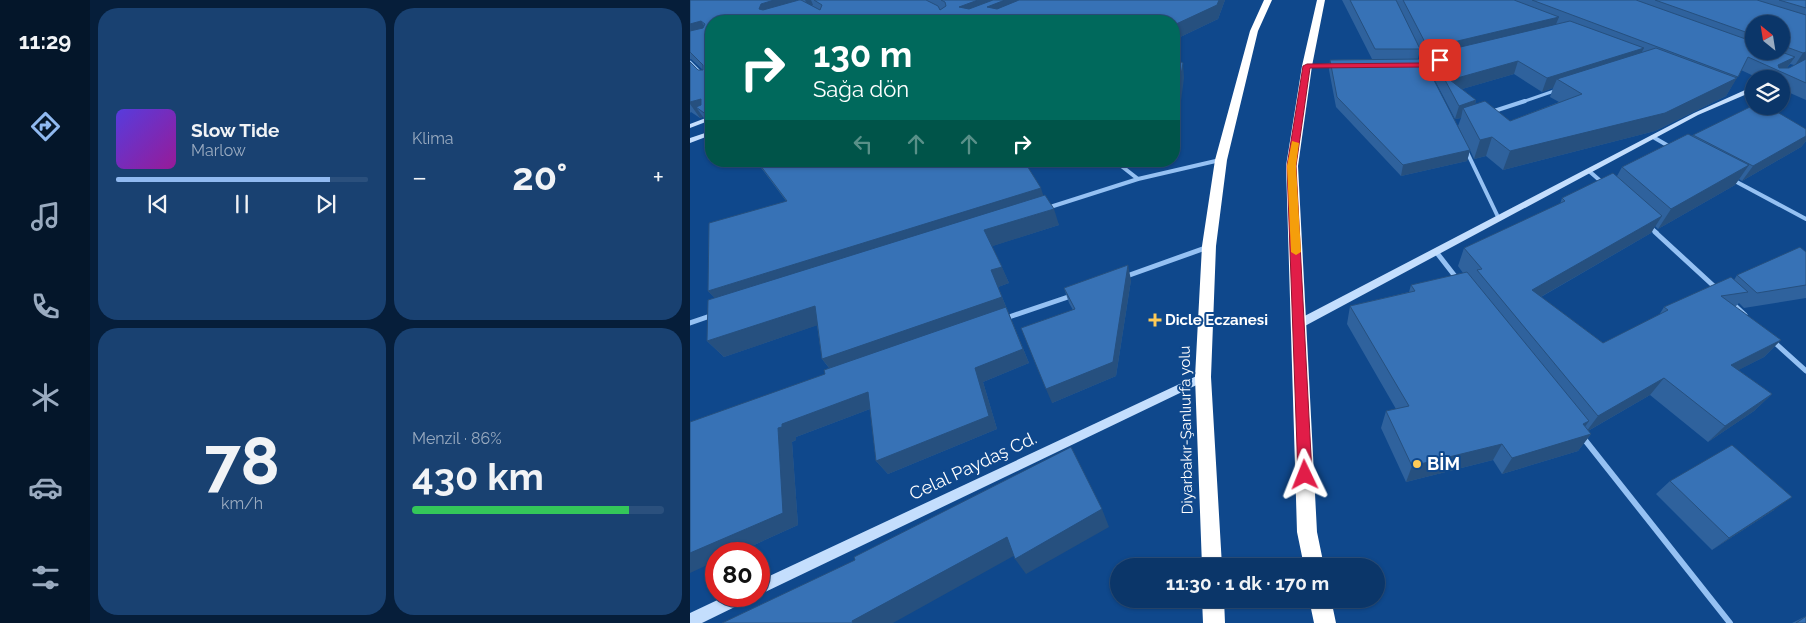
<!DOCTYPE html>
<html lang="tr">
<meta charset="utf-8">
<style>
body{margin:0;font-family:Raleway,sans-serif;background:#194171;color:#f1f3f6;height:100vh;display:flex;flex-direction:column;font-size:19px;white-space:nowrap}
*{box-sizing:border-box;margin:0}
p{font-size:16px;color:#9aabc0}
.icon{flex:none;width:28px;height:28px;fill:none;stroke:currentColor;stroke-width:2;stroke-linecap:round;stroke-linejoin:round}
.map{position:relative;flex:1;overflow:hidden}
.panel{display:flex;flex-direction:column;gap:8px;padding:8px;background:#061e3a;width:600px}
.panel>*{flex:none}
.guide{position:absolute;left:15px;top:15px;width:475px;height:152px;border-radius:20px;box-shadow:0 1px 4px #0004,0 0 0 1px #2b507d;background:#00695c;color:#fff;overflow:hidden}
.needle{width:32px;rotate:330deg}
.controls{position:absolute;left:1055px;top:15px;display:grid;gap:10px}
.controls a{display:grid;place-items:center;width:45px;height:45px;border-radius:50%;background:#0b3669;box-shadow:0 1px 4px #0004,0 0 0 1px #2b507d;font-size:25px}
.speed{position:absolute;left:15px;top:542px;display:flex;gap:10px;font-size:25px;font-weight:700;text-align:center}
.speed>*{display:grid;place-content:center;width:65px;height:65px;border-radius:50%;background:#0b3669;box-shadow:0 1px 4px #0004,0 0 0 1px #2b507d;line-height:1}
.speed .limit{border:8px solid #d22;background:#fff;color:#111}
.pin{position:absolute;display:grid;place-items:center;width:42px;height:42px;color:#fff;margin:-21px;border-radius:10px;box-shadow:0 2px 8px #0006}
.me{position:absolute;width:55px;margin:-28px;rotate:358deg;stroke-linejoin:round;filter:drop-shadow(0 0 4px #0008)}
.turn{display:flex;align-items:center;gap:18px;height:105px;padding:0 25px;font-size:22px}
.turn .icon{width:65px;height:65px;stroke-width:2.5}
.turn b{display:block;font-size:35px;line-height:42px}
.lanes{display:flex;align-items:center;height:48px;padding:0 25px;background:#0003;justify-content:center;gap:25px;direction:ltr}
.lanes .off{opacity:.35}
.big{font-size:38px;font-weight:700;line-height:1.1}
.panel .widget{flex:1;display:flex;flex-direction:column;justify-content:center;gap:8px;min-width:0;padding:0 18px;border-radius:20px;background:#194171}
.panel .dial{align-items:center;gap:0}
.dial b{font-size:65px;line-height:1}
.song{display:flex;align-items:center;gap:15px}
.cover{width:60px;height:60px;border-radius:8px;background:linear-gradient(135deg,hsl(250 70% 55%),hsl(300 70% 35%))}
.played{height:5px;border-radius:2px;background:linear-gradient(90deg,#90b9f0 85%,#2b507d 85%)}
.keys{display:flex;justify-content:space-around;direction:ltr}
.heat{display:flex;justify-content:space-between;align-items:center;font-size:28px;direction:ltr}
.charge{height:8px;border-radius:4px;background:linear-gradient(90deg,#34c759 86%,#2b507d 0)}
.panel .tiles{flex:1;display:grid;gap:8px;grid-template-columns:repeat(2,1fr)}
.trip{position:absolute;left:420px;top:558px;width:275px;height:50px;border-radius:25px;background:#0b3669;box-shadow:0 1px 4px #0004,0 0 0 1px #2b507d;font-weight:700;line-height:50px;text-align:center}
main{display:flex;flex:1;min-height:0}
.tab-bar{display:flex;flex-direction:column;width:90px;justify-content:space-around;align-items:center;background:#04162a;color:#9aabc0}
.tab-bar .icon{width:35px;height:35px}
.tab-bar .on{color:#90b9f0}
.tab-bar b{font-size:22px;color:#f1f3f6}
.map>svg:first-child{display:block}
</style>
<main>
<nav class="tab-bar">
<b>11:29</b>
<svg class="icon on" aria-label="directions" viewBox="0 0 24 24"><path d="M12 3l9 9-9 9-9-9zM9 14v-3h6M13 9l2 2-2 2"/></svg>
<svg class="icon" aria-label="music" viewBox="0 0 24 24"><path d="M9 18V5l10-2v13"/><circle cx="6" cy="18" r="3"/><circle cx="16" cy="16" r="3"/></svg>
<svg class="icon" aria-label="phone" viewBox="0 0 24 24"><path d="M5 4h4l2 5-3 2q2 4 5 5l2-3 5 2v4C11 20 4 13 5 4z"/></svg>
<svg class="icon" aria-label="climate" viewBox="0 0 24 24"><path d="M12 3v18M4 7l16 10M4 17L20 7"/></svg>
<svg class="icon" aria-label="car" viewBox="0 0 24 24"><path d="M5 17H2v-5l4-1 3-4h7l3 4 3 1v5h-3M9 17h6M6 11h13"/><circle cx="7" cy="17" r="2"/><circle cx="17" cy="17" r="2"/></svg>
<svg class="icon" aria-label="filters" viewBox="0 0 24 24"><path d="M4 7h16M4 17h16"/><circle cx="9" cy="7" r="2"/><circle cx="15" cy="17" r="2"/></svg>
</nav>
<section class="panel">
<div class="tiles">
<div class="widget">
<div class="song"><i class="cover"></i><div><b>Slow Tide</b><p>Marlow</p></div></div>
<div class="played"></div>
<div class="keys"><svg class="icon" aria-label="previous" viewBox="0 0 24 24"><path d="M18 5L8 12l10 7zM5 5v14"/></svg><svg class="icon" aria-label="pause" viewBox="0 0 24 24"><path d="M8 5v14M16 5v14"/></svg><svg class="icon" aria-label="next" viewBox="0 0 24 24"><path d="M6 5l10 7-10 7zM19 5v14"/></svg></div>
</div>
<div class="widget"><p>Klima</p>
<div class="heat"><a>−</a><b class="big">20°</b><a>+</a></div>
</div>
<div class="widget dial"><b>78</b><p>km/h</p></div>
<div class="widget"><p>Menzil · 86%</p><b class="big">430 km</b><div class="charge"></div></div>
</div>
</section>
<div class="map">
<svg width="1116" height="623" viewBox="0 0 1116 623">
<rect width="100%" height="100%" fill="#0f488c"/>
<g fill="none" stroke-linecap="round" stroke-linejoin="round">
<path stroke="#95c1f3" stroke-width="3" d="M0 62 21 83
M617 66 646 65
M832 102 867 90"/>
<path stroke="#95c1f3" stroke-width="4" d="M801 112 835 101
M963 137 982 148
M776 150 809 219
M425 161 448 179
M899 171 914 184
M1043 180 1116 219
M357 208 448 179 530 160
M958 225 967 233"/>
<path stroke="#95c1f3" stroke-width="5" d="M965 232 1027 289
M747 253 768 280
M434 277 518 247
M1041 302 1055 315
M316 318 384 295
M0 323 23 315
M1083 341 1116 371"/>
<path stroke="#95c1f3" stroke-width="6" d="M891 435 1040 623"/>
<path fill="#c4defd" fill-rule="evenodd" d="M1064 86V91L1008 115 613 327H605L604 324 605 321 1004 113Z
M21 116V120L0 128V124Z
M21 131V135L0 143V138Z
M513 373 517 374 519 377 517 380 69 595V581Z
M36 596H59L57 601 12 623H0V613Z"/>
<path fill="#fff" fill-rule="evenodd" d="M574 0H582L568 31 537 160 526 246 521 377 532 566H512L505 377 512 246 525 160 560 31Z
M627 0H635L622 66 608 166 627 532 634 566H614L607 532 596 166 612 66Z
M512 599H534L535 623H513Z
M619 599H641L646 623H624Z"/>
</g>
<path fill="#2f629d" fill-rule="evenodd" d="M0 0 106 1 109 0H535L528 19 484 40V21H21V126L17 123 13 117 10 118 1 112 0 113V62L8 70H13L1 59H0Z
M652 0H1116V100L1091 89V79H1070L1051 70 1036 96 965 131 813 170 796 156 784 159 780 150 777 161 711 176 646 107 639 70 640 60 682 59ZM1064 24H1091V51H1064ZM730 50 735 61 740 60 738 67 765 119 771 118 768 126 777 145 728 59ZM1100 64 1104 65 1099 68H1097ZM824 74 852 92 863 88 860 97 869 102 820 121 785 104 786 100 772 89Z
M1116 129V141L1111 147 1052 181 1049 179 1045 185 968 229 965 226 961 233 851 297 913 343 969 315 974 307 1044 280 1047 275 1116 252V298L1054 308 1049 303 1045 307 1091 340 1074 357 1048 370 1082 394 1064 411 1018 442 960 395 898 431 901 434 888 451 812 474 803 460 716 482 691 428 696 411 706 409 657 324 660 306 719 292 721 285 773 273 768 266 774 248 870 204 872 198 927 176 932 167 1002 136 1003 135Z
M66 161H334L369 225 302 246 319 283 308 287 339 363 293 382 307 429 198 474 186 461 180 409 106 437V440L102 442 108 525 44 554H26L139 368 132 359 127 325 34 357 17 341 25 298 18 291 96 201Z
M441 280 426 376 362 403 383 310 379 303 374 288Z
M980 481 1084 510 1022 550 966 494Z
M1116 616V623H1102Z"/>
<path fill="#26507f" d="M84 0H105L110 9 79 18 69 9 71 4Z
M115 0H121L123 5 118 6Z
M288 0H352L301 21 269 7Z
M529 0H535L528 19 484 40V25Z
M221 17 223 21H208Z
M869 17 864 29 741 54 740 60 735 61 738 48Z
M11 21 21 36 0 42V24Z
M954 48 947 61 867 79 863 88 852 92 857 78Z
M1116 52V60L1105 65 1113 53Z
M1105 57 1096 69H1086L1088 65Z
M828 61 824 74 762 92 760 80Z
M493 63 494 78 490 109 484 111V95Z
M1047 78 1036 96 965 131 813 170 820 151Z
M11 99 18 116 6 107 13 117 10 118 0 104V102Z
M786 100 782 114 773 108 771 118 765 119 769 106Z
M1116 136V141L1111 147 1052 181 1063 166Z
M802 137 796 156 784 159 790 140Z
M780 150 777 161 711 176 713 165Z
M1059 165 1045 185 968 229 981 209Z
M351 188 356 204 34 308 18 291Z
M364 209 369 225 300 247 294 230Z
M972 216 961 233 833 307 842 290Z
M438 265 441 280 426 376 362 403 356 389Z
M312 267 319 283 308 287 339 363 293 382 307 429 198 474 186 461 299 416 145 375 132 359 301 270Z
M125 306 137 322 34 357 17 341Z
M1091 340 1074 357 1025 382 1041 365Z
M974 378 960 395 896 432 908 416Z
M178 392 188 406 106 437V440L102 442 108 525 44 554H26V561L0 573V553L88 428 92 424Z
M1082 394 1064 411 1018 442 1035 426Z
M899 421 887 438 901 434 888 451 812 474 822 458Z
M812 444 803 460 716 482 722 466Z
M1102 497 1084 510 1022 550 1039 538Z
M412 509 419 527 336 574 325 559Z
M317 537 329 553 203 623H163L162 621Z"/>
<path fill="#3772b6" stroke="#26507f" d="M0 0H84L71 4 69 9 73 10 109 0H111L130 10 132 5 124 0H236L248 6 250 10 256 6 255 2 251 0H288L269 7 279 9 303 0H315L297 7 307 9 329 0H529L527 5 484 25V21H230L221 17 208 21H21V118L6 107 11 105V99L0 102V62L8 70H13V65L0 52V31L13 28 15 24 11 21 0 24Z
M660 0H706L730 49H685Z
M713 0H824L869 17 738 48Z
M842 0H946L1064 42V51H1089L1105 57 1088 65 1089 68H1099L1116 59V83L1058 57 1048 77Z
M965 0H1067L1116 15V52L1113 53 1091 45V24H1064V35Z
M1089 0H1116V8Z
M880 21 954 48 857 78 828 61 760 80 786 100 769 106 741 54Z
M966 48 1047 78 975 113 820 151 802 137 790 140 773 108 795 101 820 121 892 94 867 79Z
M484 58 493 63 488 93 484 95Z
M733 59 780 150 713 165 647 97 640 60Z
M1064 105V106H1077L1116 129V136L1063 166 1003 135Z
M998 134 1059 165 981 209 932 167Z
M67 161H334L351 188 18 291 19 223 97 201Z
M923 173 972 216 842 290 913 343 978 310 974 307 1041 277 1058 292 1031 296 1091 340 1041 365 1082 394 1035 426 974 378 908 416 787 270 792 269 774 248 875 201 872 198Z
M355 195 364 209 294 230 312 267 301 270 312 297 132 359 125 306 17 341 18 300Z
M1110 247 1116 252V285L1067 293 1047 275Z
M438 265 423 362 356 389 331 328 385 309 374 288Z
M777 272 899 421 893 424 901 434 822 458 812 444 722 466 696 411 719 406 660 306 725 291 721 285Z
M316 307 333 349 285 368 299 416 186 461 178 392 92 424V427L88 428 93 513 0 553V422L135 374 134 370Z
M1042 445 1102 497 1039 538 980 481Z
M381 447 412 509 325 559 317 537 162 621 163 623H32L165 560 164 557Z
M1116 616V623H1106L1115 617Z"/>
<path fill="#e11d48" stroke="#92132f" d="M750 58 754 60 753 62 733 67 620 68 606 166 622 475 620 480 615 482 610 480 608 475 597 166 613 66 617 64 733 63Z"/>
<path fill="#f59e0b" d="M602 141 609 143 606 166 611 252 606 255 601 252 597 166Z"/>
<g fill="#ffcb57" stroke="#0f488c" stroke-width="2">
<path d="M462.5 312.5h5v5h5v5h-5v5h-5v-5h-5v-5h5z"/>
<circle cx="727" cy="464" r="5"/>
</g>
<g text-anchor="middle" stroke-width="4" stroke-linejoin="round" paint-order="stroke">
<g font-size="15" font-weight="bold" fill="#fff" stroke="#0f488c" text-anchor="start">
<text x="475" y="325">Dicle Eczanesi</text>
</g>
<g font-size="15" fill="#fff" stroke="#0f488c">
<text transform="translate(496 430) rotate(-91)" y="5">Diyarbakır-Şanlıurfa yolu</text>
</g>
<g font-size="18" font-weight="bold" fill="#fff" stroke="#0f488c" text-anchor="start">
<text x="737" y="470">BİM</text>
</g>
<g font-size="18" fill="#fff" stroke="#0f488c">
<text transform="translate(283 466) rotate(-25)" y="6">Celal Paydaş Cd.</text>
</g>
</g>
</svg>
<div class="controls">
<a><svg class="needle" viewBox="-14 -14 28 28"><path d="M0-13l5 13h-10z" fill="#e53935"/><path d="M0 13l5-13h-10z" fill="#9aabc0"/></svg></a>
<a><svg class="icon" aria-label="layers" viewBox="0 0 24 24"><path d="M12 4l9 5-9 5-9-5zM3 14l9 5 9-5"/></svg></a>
</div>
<div class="speed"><div class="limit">80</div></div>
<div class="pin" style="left:750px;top:60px;background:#d93025"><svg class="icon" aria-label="arrive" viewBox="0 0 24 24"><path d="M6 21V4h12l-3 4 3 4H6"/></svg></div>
<svg class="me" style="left:615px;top:475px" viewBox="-20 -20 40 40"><path d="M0-17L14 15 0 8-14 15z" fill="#e11d48" stroke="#fff" stroke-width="4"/></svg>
<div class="trip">11:30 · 1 dk · 170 m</div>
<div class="guide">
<div class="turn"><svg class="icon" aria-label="right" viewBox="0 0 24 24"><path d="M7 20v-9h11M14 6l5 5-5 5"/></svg><div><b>130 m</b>Sağa dön</div></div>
<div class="lanes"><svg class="icon off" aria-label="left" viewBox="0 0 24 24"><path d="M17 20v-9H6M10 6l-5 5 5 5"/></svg><svg class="icon off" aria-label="ahead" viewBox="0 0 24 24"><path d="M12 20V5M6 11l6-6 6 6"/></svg><svg class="icon off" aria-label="ahead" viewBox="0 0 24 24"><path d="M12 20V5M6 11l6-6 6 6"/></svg><svg class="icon" aria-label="right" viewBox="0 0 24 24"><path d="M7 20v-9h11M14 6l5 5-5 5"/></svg></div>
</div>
</div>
</main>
